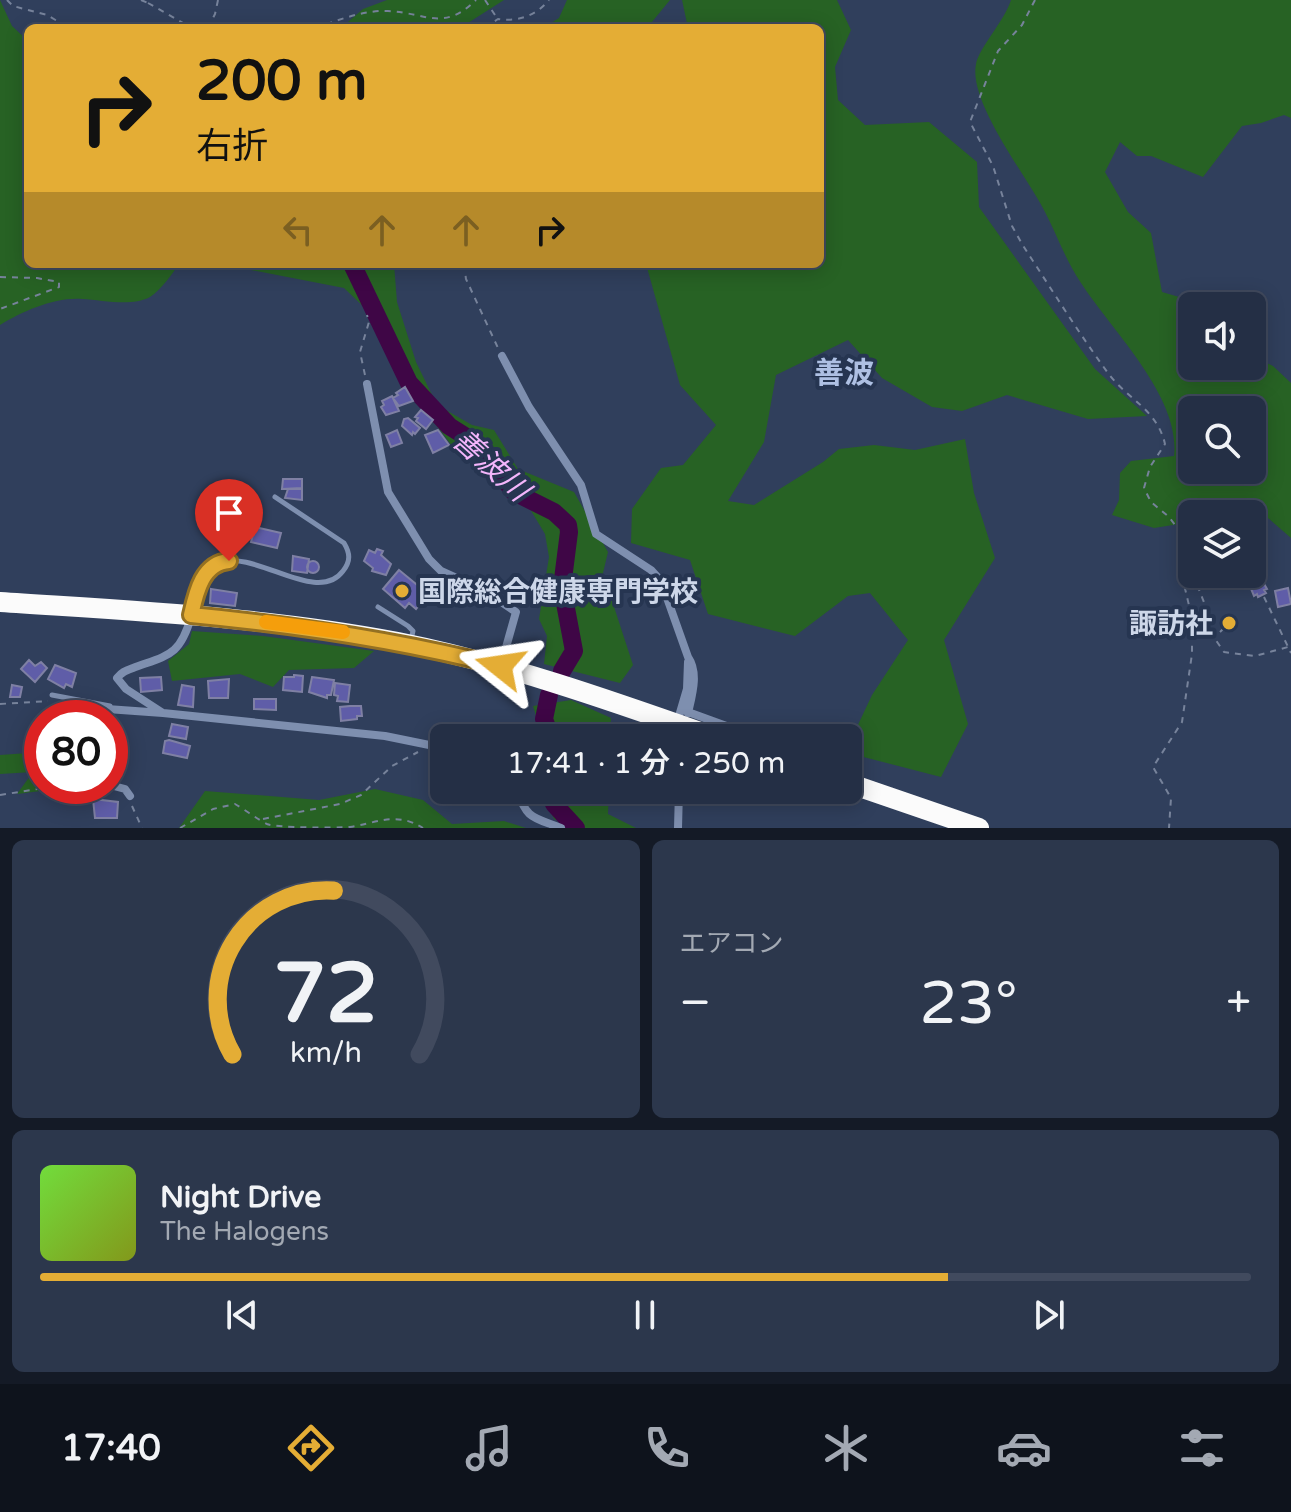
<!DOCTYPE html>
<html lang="ja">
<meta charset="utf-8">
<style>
body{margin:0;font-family:"Varela Round","Noto Sans JP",sans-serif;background:#2c374c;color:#f1f3f6;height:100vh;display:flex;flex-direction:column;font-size:30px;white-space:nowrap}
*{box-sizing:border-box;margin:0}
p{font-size:26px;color:#a3a9b3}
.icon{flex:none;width:44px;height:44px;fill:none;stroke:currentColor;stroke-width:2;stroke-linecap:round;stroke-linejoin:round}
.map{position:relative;height:828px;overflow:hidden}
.drawer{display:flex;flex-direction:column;gap:12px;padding:12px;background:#141a26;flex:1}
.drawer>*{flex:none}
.guide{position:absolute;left:24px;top:24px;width:800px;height:244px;border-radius:12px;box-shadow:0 4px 20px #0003,0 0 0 2px #414a5e;background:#e4ad35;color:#111;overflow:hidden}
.tools{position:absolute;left:1178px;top:292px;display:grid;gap:16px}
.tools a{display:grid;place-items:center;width:88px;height:88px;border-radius:12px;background:#242f45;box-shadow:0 4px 20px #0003,0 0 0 2px #414a5e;font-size:40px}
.speed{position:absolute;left:24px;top:700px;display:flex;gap:16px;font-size:40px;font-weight:700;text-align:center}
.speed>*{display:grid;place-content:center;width:104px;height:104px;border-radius:50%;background:#242f45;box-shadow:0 4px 20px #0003,0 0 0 2px #414a5e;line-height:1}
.speed .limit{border:12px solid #d22;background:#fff;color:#111}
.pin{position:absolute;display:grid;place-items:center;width:68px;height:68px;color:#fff;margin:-82px -34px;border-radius:50% 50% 50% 0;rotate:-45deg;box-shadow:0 0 8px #0007}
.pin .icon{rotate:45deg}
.me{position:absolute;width:88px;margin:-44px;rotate:285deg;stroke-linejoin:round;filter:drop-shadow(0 0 6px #0008)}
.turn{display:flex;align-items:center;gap:28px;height:168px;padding:0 40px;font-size:36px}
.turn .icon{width:104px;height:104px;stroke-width:2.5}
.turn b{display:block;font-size:56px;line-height:68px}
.lanes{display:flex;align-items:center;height:76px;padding:0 40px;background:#0003;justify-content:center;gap:40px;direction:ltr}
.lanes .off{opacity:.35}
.big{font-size:60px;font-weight:600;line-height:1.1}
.drawer .tile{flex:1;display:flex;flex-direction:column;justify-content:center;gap:12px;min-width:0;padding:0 28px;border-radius:12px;background:#2c374c}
.drawer .dial{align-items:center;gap:0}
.dial svg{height:208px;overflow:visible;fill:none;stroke:#414a5e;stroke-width:7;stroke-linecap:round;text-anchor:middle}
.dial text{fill:#f1f3f6;stroke:none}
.song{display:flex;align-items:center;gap:24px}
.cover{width:96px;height:96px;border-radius:12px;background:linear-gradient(135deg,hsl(100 70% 55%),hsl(70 70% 35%))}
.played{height:8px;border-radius:4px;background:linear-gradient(90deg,#e4ad35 75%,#414a5e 75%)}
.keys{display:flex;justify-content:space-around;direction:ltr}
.heat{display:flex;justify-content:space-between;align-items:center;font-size:44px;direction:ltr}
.drawer .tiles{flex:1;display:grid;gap:12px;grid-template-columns:1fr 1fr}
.tile:last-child{grid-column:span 2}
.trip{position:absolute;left:430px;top:724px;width:432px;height:80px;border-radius:12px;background:#242f45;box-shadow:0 4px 20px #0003,0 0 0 2px #414a5e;font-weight:600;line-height:80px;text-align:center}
.tabs{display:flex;height:128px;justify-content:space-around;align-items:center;background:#0e131c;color:#a3a9b3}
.tabs .icon{width:56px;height:56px}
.tabs .on{color:#e4ad35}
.tabs b{font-size:36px;color:#f1f3f6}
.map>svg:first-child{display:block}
</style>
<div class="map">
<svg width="1291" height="828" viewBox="0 0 1291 828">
<rect width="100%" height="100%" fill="#303f5c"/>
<path fill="#276224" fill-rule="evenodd" d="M0 0 12 26 28 41V264H179C172 274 161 290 150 297 131 307 103 300 82 299 55 297 23 311 0 325Z
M387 0H504L460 28H341L363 9Z
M567 0H670L647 28H543L559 18Z
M682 0H837L851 30 835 67 838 100 865 125 929 122 977 162 979 207 1095 369 1147 416 1088 419 1007 395 962 411 932 407 882 378 848 340 776 375 764 442 728 501 754 505 823 462 839 449 874 445 915 450 965 439 974 493 995 558 944 640 968 724 941 777 848 753V746L872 695 908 640 870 593 848 596 795 636 708 614 690 560 631 543 632 509 661 468 683 465 716 425 680 385 646 264H820V28H688Z
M1011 0H1291V118L1284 115 1261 123 1242 126 1203 177 1151 156H1137L1120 142 1105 172 1128 212 1151 233 1162 292 1210 306H1192V366H1252V356L1273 366 1291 383V538L1260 511 1243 514H1192V522L1154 528 1112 515 1119 500 1120 473 1131 461 1174 456C1181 397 1112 331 1081 283 1066 261 1057 235 1045 212 1028 178 968 102 976 64 979 48 1005 20 1011 0ZM1192 410H1252V470H1192Z
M220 264H394L397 302 416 362 437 405 472 425 494 430 518 469 574 492 608 552 603 573 633 665 620 683 544 664 547 636 539 619 549 557 545 534 530 509 502 486 476 456 455 450 430 417 368 311 344 288Z
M192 631 263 636 374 651 354 668 289 670 273 687 240 674 172 681 168 661 189 644Z
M571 700 611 718 610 738H543L533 706Z
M42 752V786H80L17 794 33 772 0 774V755Z
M375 789 423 800 452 824 504 821 526 828H179L205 791 319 800Z
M542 790H609L608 814 636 828H574L554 819Z"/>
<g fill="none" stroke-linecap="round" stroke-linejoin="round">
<path stroke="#3f0646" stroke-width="18" d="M352 264 409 383 449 426 479 445 514 492 554 512 568 525 569 532 562 587 574 651 562 671
M549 695 544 719 551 738
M556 790 554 804 576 828"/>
</g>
<path fill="#5f5da8" stroke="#7f80a4" stroke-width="2" d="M405 387 413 401 399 406 393 398 398 395 396 393Z
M392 396 399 411 386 415 381 407 384 405 382 401Z
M421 410 433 420 426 429 416 421 418 418 415 417Z
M408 418 420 428 415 434 413 432 412 435 402 426 404 419Z
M397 430 402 443 391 447 386 435Z
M438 430 449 445 433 453 425 435Z
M283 479H302V488L282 489Z
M288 489H302V500L285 498Z
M255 527 281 533 277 548 251 542Z
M377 549 383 551 381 555 391 564 386 575 372 571 373 568 364 561 369 550 375 553Z
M293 556 309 559 307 573 292 571Z
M307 567a6 6 0 1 1 12 0a6 6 0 1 1-12 0Z
M1255 568 1267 589 1264 590 1266 593 1258 597 1257 594 1254 596 1245 574H1252Z
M399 570 428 594 416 609 409 603 405 608 383 589Z
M1288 588 1291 604 1278 607 1275 591Z
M211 589 237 593 235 606 210 603Z
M29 660 35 666 41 662 47 668 35 682 21 669Z
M55 665 76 673 72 687 66 684 64 688 48 679Z
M294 675 303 676 302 692 283 690 284 677H294Z
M161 677 162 690 141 692 140 678Z
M312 677 334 680 331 695H327V698L309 692Z
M229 679 228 698H209L208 681Z
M335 683 350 685 348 702 337 701 338 696 334 695Z
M12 685 22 687 20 697H10Z
M182 685 194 687 193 707 178 705Z
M254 699H276V710L254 709Z
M350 706H361L362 716H357V719L341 721 340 707Z
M172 724 188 727 186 739 169 736Z
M169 740 190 746 187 758 163 753 165 741Z
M93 799 118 802 117 818H95Z"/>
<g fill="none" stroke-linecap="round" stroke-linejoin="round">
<path stroke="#77839b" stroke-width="2" stroke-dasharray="6 6" stroke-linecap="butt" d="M7 0 13 6 47 15 69 28
M141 0 148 3 147 0
M485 0 497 18
M1035 0 1022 25 998 51 970 122 993 166 1012 226 1022 244C1050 287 1078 332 1108 373 1127 399 1157 409 1165 444L1150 467 1144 488 1151 502 1169 517 1178 529 1184 545 1188 561 1183 580 1192 618V654L1182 722 1153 767 1171 798 1169 828
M148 3 192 28
M208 28 215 14 218 0
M315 28C339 20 363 10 388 11 427 13 443 32 476 0
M485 28 498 19C517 22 536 16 549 0
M464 264 466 279 498 348
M0 277 37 278 59 282V287L0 309
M365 375 360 352 369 322 367 315
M1188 562 1192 572
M1193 574 1212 623 1213 636 1224 652 1255 656 1288 647
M1264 597 1291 653
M1220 632 1227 625
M0 704 48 701
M0 795 57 786 106 793
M132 806 142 828
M263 819 340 804 361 795 392 766 418 752
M180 828 213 809 235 804C244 809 260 821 267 824 277 828 337 828 350 827 377 823 396 811 423 828"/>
<path stroke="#7e8faf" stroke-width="5" d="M378 607 408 626 413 631 411 640
M192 610C196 593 202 570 220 563 255 549 317 606 343 571 351 561 350 553 344 543L275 497
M52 695 110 706"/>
<path stroke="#7e8faf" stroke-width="8" d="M502 356 529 407 581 485 596 534 651 570 661 581 688 657C699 673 692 695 688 713
M367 384 388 492 429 559 441 571 485 591 516 612 501 665
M688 712 743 732V738
M163 713 385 736 444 748
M98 718 107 709 163 713 126 689 117 678C122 672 125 671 133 668 168 655 180 656 191 617
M677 723 687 689 688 662
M110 785 125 789 130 796
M517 790C527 820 533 817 561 828
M678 828 679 790"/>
<path stroke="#fbfbfb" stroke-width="20" d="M0 602C133 611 267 617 398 642 508 664 612 701 717 738
M848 783 979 828"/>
</g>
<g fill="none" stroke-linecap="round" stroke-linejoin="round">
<defs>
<path id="route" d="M229 561C202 563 196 593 191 615 296 625 398 640 500 666"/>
</defs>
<use href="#route" stroke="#947022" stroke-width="20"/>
<use href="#route" stroke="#e4ad35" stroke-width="14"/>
<path stroke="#f59e0b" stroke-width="14" d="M266 622 343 632"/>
</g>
<g fill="#e4ad35" stroke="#263551" stroke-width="3">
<circle cx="402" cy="591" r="8"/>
<circle cx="1229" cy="623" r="8"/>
</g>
<g text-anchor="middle" stroke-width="8" stroke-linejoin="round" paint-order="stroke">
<g font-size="28" font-weight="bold" fill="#cdd7e9" stroke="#263551" text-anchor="start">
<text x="418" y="601">国際総合健康専門学校</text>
<text x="1213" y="633" text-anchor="end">諏訪社</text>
</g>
<g font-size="30" font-weight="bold" fill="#aec0e3" stroke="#263551">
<text x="844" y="383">善波</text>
</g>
<g font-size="30" font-style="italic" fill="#f3b5fb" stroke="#263551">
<text transform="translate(491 465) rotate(42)" y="10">善波川</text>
</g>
</g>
</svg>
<div class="tools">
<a><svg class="icon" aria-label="sound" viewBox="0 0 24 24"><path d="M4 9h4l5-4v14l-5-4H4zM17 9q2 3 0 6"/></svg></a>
<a><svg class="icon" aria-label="search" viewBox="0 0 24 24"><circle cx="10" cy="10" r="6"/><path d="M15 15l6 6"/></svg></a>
<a><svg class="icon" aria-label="layers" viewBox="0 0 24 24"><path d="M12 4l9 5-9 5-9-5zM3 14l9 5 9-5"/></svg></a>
</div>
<div class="speed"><div class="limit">80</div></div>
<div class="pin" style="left:229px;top:561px;background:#d93025"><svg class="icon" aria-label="arrive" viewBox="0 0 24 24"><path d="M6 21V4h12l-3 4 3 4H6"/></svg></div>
<svg class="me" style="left:500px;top:666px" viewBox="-20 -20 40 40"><path d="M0-17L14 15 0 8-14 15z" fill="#e4ad35" stroke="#fff" stroke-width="4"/></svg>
<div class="trip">17:41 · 1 分 · 250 m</div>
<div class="guide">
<div class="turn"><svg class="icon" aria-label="right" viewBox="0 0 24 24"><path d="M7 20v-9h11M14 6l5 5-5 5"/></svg><div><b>200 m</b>右折</div></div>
<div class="lanes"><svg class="icon off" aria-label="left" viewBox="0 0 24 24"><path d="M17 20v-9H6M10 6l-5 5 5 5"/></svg><svg class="icon off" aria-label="ahead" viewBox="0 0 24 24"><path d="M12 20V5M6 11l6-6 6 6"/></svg><svg class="icon off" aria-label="ahead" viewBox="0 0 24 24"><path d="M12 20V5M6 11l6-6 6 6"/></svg><svg class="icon" aria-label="right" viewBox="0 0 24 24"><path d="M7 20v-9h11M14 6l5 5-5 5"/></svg></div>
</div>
</div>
<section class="drawer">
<div class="tiles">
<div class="tile dial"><svg viewBox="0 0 100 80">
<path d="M14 69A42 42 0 1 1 86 69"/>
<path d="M14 69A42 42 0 0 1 53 6" stroke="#e4ad35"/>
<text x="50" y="56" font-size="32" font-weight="700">72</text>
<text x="50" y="72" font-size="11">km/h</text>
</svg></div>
<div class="tile"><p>エアコン</p>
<div class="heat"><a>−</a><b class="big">23°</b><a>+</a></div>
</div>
<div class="tile">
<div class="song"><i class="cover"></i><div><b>Night Drive</b><p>The Halogens</p></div></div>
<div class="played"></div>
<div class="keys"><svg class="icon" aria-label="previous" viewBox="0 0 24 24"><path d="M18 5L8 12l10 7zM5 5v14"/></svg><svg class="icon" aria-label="pause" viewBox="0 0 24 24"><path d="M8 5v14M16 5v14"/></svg><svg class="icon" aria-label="next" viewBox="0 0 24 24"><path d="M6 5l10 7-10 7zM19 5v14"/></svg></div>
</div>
</div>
</section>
<nav class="tabs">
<b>17:40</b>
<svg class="icon on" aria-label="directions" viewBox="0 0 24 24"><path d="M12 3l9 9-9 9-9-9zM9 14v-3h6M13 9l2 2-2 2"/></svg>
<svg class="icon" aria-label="music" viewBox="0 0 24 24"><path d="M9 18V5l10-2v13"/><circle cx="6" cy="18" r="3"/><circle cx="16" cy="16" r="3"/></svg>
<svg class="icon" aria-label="phone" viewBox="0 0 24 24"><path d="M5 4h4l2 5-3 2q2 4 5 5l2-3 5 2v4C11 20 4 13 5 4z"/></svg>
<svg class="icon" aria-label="climate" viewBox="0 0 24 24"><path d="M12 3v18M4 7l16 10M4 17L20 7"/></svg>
<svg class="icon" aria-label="car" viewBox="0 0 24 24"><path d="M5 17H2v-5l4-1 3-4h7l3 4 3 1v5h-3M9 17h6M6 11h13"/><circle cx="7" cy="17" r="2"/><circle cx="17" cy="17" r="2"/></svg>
<svg class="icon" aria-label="filters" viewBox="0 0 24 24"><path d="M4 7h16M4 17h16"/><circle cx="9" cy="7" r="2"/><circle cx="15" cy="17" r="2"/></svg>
</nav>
